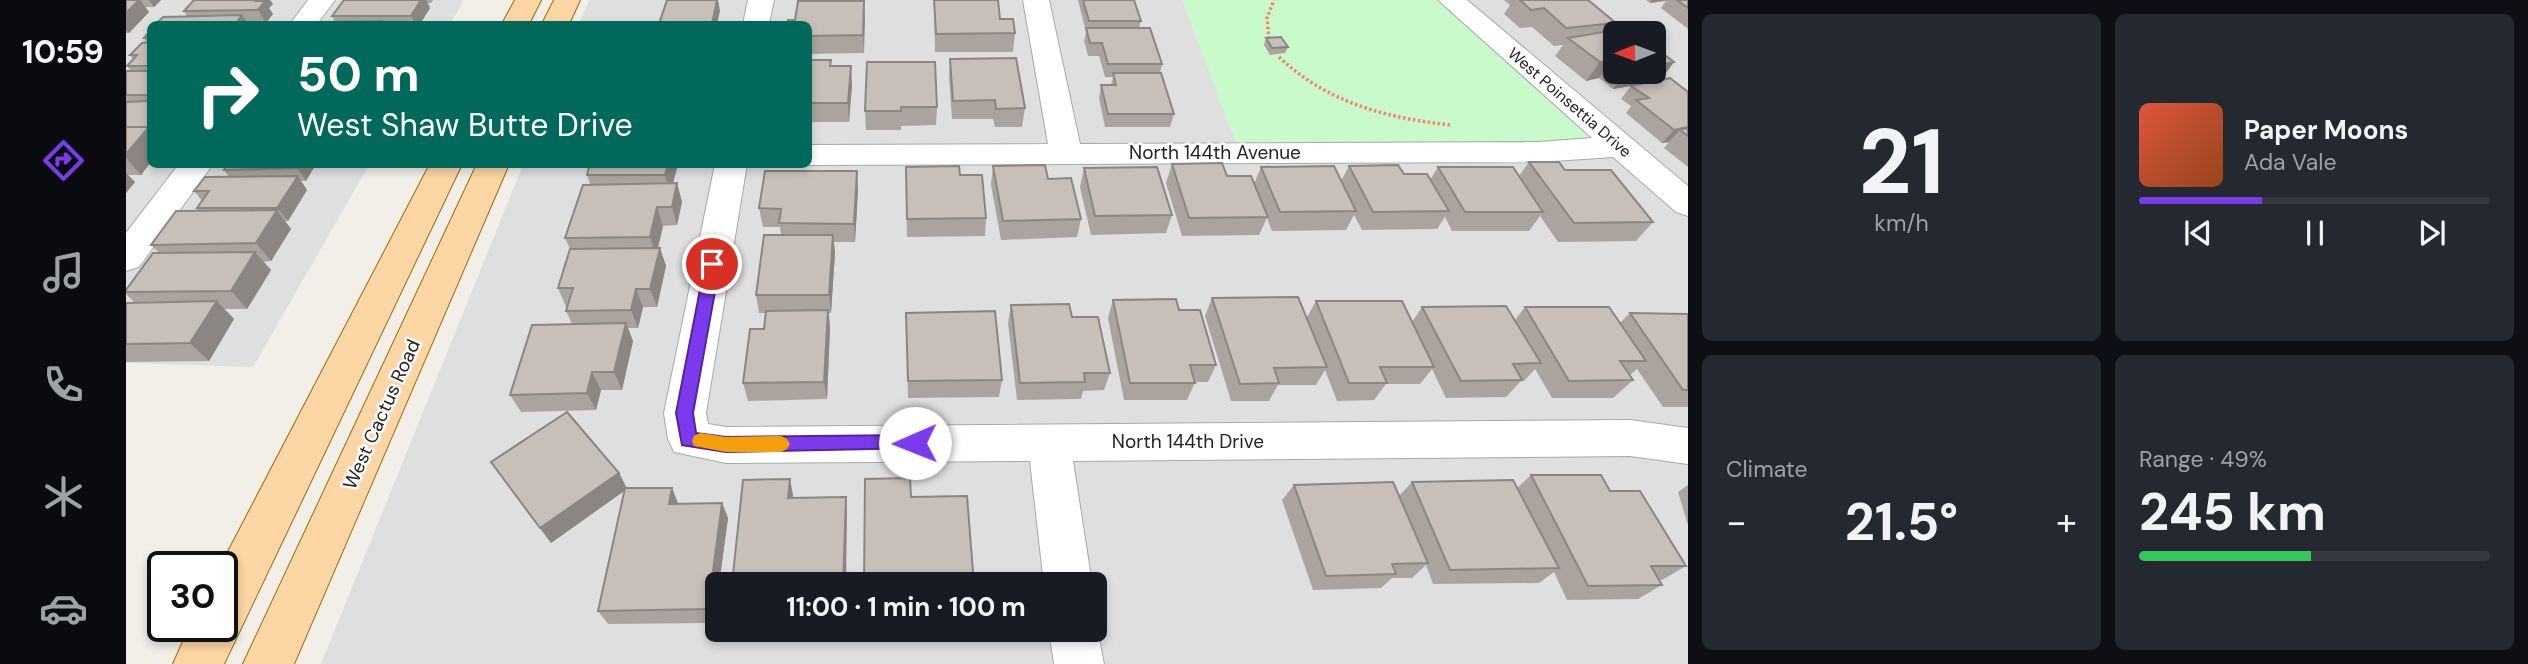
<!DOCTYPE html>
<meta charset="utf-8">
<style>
body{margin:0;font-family:"DM Sans",sans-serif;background:#242831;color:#f1f3f6;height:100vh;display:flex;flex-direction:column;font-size:26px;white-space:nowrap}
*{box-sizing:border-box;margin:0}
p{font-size:23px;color:#9ea1a6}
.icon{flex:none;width:38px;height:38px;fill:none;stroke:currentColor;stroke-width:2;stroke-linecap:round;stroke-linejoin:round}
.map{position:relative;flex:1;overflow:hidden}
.details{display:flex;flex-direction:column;gap:14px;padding:14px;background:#0d0f14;width:840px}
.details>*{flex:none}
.hud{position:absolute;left:21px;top:21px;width:665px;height:147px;border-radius:10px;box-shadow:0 4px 10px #0003;background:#00695c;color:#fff;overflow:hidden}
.needle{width:46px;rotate:269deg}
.buttons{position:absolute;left:1477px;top:21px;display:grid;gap:14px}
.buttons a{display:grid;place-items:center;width:63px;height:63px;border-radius:10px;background:#171b24;box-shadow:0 4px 10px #0003;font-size:35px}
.speed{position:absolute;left:21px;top:551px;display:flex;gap:14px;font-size:35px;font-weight:700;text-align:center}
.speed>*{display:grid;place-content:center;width:91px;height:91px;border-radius:50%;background:#171b24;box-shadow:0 4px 10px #0003;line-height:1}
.speed .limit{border:4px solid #111;border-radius:10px;background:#fff;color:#111}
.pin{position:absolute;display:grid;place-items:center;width:60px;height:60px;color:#fff;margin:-30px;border:4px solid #fff;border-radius:50%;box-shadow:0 2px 7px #0007}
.me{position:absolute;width:77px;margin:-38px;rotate:269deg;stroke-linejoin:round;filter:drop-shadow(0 0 5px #0008)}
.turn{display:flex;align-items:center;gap:24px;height:147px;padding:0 35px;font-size:32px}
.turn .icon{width:91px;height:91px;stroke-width:2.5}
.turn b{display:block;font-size:49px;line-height:60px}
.big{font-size:52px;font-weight:700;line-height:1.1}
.details .tile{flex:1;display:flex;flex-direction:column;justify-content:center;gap:10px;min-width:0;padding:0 24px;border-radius:10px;background:#242831}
.details .dial{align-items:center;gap:0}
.dial b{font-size:91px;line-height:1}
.song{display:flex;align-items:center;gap:21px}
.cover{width:84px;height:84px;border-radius:10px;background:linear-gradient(135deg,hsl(10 70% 55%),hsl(20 70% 35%))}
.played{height:7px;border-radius:4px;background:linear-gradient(90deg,#7c3aed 35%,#363941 35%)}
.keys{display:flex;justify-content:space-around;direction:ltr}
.heat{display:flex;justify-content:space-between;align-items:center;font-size:38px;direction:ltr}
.charge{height:10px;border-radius:5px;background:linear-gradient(90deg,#34c759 49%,#363941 0)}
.details .tiles{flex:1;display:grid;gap:14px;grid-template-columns:repeat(2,1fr)}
.trip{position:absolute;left:579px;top:572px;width:402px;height:70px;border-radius:10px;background:#171b24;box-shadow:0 4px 10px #0003;font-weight:700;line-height:70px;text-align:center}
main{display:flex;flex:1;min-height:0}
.dock{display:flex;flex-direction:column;width:126px;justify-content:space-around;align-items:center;background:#090b0e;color:#9ea1a6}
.dock .icon{width:49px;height:49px}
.dock .selected{color:#7c3aed}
.dock b{font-size:32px;color:#f1f3f6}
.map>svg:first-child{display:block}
</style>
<main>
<nav class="dock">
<b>10:59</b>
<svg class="icon selected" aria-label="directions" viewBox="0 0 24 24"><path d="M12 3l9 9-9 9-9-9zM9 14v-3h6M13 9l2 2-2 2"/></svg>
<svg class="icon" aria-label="music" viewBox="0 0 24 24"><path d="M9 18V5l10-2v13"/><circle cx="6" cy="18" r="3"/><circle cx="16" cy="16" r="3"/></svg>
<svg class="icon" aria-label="phone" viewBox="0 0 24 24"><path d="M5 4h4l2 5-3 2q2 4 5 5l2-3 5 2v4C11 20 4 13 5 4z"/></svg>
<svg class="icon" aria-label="climate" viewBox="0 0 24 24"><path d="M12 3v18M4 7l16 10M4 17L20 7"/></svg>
<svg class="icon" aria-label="car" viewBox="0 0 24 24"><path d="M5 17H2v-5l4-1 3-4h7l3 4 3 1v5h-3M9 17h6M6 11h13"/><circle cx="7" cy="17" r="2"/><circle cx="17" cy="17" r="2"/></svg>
</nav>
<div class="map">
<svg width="1562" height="664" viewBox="0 0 1562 664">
<rect width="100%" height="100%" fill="#f2efe9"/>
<path fill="#e0dfdf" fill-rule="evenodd" d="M0 0H338L324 24H24V164L243 165 127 367 0 363Z
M463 0H1562V664H195L397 165 682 164V24H453ZM1489 33H1528V72H1489ZM592 584H970V630H592Z"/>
<path fill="#c8facc" d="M1056 0H1316L1468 133 1464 144 1110 143Z"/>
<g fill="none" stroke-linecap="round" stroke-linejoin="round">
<defs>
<path id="minor" d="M182 0H209L191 24H164Z
M622 0H648L643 24H617Z
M897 0H923L954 144 1413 142 1466 138 1312 0H1341L1562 186V216L1550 212 1487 157 1413 162 682 165 679 164H682V145L922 144Z
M53 164H87L13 267 0 271V233Z
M589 164H621L580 413 582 424 600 427 1504 420 1562 428V464L1504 456 947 461 966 584H918L904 461 600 463 548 452 542 439 538 413Z
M970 622 978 664H928L923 630H970Z"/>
<path id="major" d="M389 0H415L403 24H376Z
M428 0H454L443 24H416Z
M304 164H336L98 664H47L64 626H96L94 567Z
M351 164H383L168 664H117Z"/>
</defs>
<use href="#minor" stroke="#a9a9a9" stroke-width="2"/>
<use href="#major" stroke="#a06b00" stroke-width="2"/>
<path stroke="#fa8072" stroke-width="3.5" stroke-dasharray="2.5 2.5" stroke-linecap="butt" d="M1143 39 1141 18 1148 0
M1153 57C1202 103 1260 118 1325 125"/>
<use href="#minor" fill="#fff" fill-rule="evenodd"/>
<use href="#major" fill="#fcd6a4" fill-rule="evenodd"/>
</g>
<path fill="#aba49e" d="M0 0H35L28 7H19L23 12 3 33H0Z
M218 0H307L305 3H302L304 8 294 24H193L209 22 206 16Z
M672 0 738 1V53L682 54V24L669 20Z
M808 0 874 19 889 33 887 52H809Z
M952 0H1008L1015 21 1013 28 1036 64 1034 73 1048 114 1044 127H979L973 98 975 85H985L987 77H979L973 56H962L958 41 960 32Z
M1378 0H1462L1490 23 1485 31 1489 33V72H1528L1534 80 1562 92V167L1538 148 1543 142 1536 143 1500 113 1505 106 1495 99 1505 86 1509 85 1487 89 1473 78 1460 81 1429 56 1437 45 1428 46 1406 27 1394 28 1378 14 1384 5Z
M1520 0H1562V29L1535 8 1540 1 1524 3Z
M147 4 143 8 147 14 140 23H121L61 16 58 11Z
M24 31V163L15 175H2L9 182 0 193V71H5L1 66 7 59 4 55 21 43 18 38Z
M1140 38 1162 47 1159 53 1144 55 1138 45Z
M824 59 899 108 896 127H869L867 119H826L823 77Z
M682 60 706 66 726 85 723 122H684L682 129Z
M809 62 811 107 810 125 775 126V130H740L739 111Z
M1403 162 1439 170 1527 222 1510 241 1432 242 1414 216 1403 231H1326L1319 217 1311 229 1236 230 1228 215 1220 230 1146 231 1141 218 1133 235 1056 236 1040 183 1046 164 1128 184 1135 167 1215 181 1223 166 1278 174 1304 180 1312 167 1393 176Z
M102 164H190L180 181H175L181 190 162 221H159L165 229 145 261 137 262 145 270 121 309H98L108 319 83 361 0 362V303H9L0 294V290L33 253 25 245 73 211 71 208 76 201 68 191 103 177 98 170Z
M464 164H566L565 167 551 168 547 184 551 183 556 202 551 225 537 226 532 248H534L540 266 531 307H517L512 328H502L507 341 496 390H475L470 410 395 412 384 395 446 324 440 311 441 307H440L432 288 444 249 439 238 464 184 461 175Z
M867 166 922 179 955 219 951 237 875 240 865 185Z
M780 167 834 175 860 218 859 236 781 237Z
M958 168 1046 215 1040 233 965 235 954 187Z
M731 171 732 190 729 242H708L709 253 705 313H703L704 328 701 399 622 401 617 383 638 329 640 313H633L630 295 655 235 654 227H637L633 208Z
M1086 298 1181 317 1190 301 1286 322 1296 307 1389 320 1399 307 1494 323 1504 313 1562 314V407H1537L1511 369 1503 376 1507 380 1487 398H1426L1409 369 1398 381H1395L1380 397 1320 398 1306 369 1294 384H1260L1248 400 1211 401 1199 370 1190 385H1152L1143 401H1105L1079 316Z
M987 300 1053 310 1090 365 1082 382H1069L1061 400H998L982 318Z
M885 305 946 317 984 373 978 390 957 391 955 399 891 400 882 323Z
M780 313 876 380 873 397 782 398Z
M365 462 493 473 501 488H546L552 503H596L602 518 588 623 482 624 472 611 498 491 425 543Z
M1405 475 1484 491 1560 566 1536 580H1533L1536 585 1512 599 1441 600 1428 572 1413 583 1307 584 1300 565 1286 578H1266L1255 588 1187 590 1156 500 1168 485 1273 496 1286 482 1391 488Z
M1562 485V525L1552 492Z"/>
<path fill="#8b8681" d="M13 0H14L23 12 3 33 0 30V13Z
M23 0H35L28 7Z
M131 0H144L147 4 143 8 147 14 140 23 132 10 130 1Z
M295 0H300L304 8 294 24H289L285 16Z
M591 0H592L594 11 591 24H586Z
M1526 0H1541L1524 3Z
M738 1 739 19 738 53 737 35Z
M116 15 122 24H109Z
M1487 60 1473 78 1460 81 1474 62Z
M1548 62 1534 81 1487 89 1500 72H1528V66Z
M725 66 726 85 723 122 722 103Z
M682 108 684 122 683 129 682 124Z
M23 127 24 129V163L15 175 0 158V154Z
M1562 127 1554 130 1543 142 1536 143 1548 130Z
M173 164H190L180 181 171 168Z
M542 164H550L551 168 544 193 539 175Z
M731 171 732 190 729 242 728 224Z
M0 173 9 182 0 193Z
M172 176 181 190 162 221 151 208Z
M551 183 556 202 551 225 546 207Z
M531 207 537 226 530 256 524 237Z
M151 210 165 229 145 261 130 243Z
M707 235 709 253 705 313 703 295Z
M534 248 540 266 531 307 524 289Z
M129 252 145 270 121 309 105 291Z
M510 289 517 307 512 328 505 310Z
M91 301 108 319 83 361 64 343Z
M702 310 704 328 701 399 698 382Z
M500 323 507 341 496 390 488 372Z
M466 372 475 390 470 410 461 393Z
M493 473 501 489 425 543 414 528Z
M664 479 667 495 666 514 662 498Z
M546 488 552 504H543Z
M720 497 721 512 720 584H717Z
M596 503 602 518 593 584H592V597L588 623 582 609Z"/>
<path fill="#c7bfb8" stroke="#8b8681" stroke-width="2" d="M0 0H13L0 13Z
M68 0H131L130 1H139L132 10 58 11Z
M218 0H295L285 16H206Z
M541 0H591L586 24H533Z
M808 0H872L874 19H887L889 33 810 34Z
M957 0H1008L1015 21H963Z
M1394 0H1462L1490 23 1440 28 1418 8 1405 10Z
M1551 0H1562V8Z
M672 1H738L737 35 682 36V24H662V20H669Z
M116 15 109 24H30L37 17Z
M256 21 254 24H193L195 22Z
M960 28H1024L1036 64H982L976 43H964Z
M1501 28 1508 33H1489V62L1487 60 1474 62 1442 38Z
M24 31V38H18Z
M1155 37 1162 47 1146 48 1140 38Z
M24 42V66H1L11 55H4L16 43Z
M1528 47 1548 62 1528 66Z
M890 58 899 108 870 109 869 100 827 101 824 59Z
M682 60H705L704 66H725L722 103H682Z
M741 62H809L811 107H775V111H739Z
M0 71H24V95H0Z
M987 73H1035L1048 114H982L975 85H990Z
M1544 78 1562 92V127L1548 130 1510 100 1523 98 1505 86Z
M24 101V127H0V102Z
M0 127H23L0 154Z
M1562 128V136L1554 130Z
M1403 162H1433L1439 170H1485L1527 222 1448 223Z
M1096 163 1101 176H1125L1142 217 1063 218 1046 164Z
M102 164H173L171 168 98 170Z
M464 164H542L539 175H461Z
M919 165 922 179 945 178 955 219 877 221 867 166Z
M1272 165 1278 174H1301L1323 211 1247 212 1223 166Z
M833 166 834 175H856L860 218 781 219 780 167Z
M1208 166 1230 211 1154 212 1135 167Z
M1031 167 1046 215 969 216 958 168Z
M1312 167H1387L1417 212H1339Z
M639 171H731L728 224 653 223 655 209 633 208Z
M172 176 151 208H71L83 191H68L79 177Z
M551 183 546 207H531L524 237 439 238 457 185Z
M151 210 130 243 25 245 50 211Z
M638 235H707L703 295H630Z
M534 248 524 289H510L505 310 440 311 447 288H432L444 249Z
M129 252 105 291 0 292V290L27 253Z
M1172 297 1201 367 1148 368 1153 383 1114 384 1086 298Z
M1050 299 1053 310H1074L1090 365H1064L1069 383H1004L987 300Z
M91 301 64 343 0 344V303Z
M1190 301H1276L1308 367H1254L1261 383H1223Z
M943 304 946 317H972L984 373H958L959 382 894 383 885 305Z
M1380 306 1415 363 1387 364 1396 380 1335 381 1296 307Z
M1399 307H1483L1520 361H1494L1507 380 1443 381Z
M702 310 698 382 617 383 624 329H638L640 311Z
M869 311 876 380 782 381 780 313Z
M1504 313 1562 314V390H1557Z
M500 323 488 372H466L461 393 384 395 406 325Z
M441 412 493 473 414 528 365 462Z
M1405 475H1475L1484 491H1514L1560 566H1525L1536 585 1462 586Z
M784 478 785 497 841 496 848 584H738L739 479Z
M664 479 662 498 720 497 717 584H606L617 480Z
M1387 480 1433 568 1324 570 1286 482Z
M1267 482 1302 563 1266 564 1270 574 1200 576 1168 485Z
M499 488H546L543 504 596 503 582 609 472 611Z"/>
<path fill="#7c3aed" stroke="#51269a" stroke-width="2" d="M586 258 594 264 567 413 570 433 600 437 789 435 795 437 798 443 795 448 600 452 556 445 550 413 579 264Z"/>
<path fill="#f59e0b" d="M574 433 600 437 655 436 661 439 664 444 661 449 655 452H600L568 446 566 441 568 436Z"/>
<g text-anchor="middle" stroke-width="5" stroke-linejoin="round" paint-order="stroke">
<g font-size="16" fill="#222" stroke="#fff">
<text transform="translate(1444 102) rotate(41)" y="6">West Poinsettia Drive</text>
</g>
<g font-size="19" fill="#222" stroke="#fff">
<text x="1089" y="159">North 144th Avenue</text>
<text transform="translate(255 414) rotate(-66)" y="7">West Cactus Road</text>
<text x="1062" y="448">North 144th Drive</text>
</g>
</g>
</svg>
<div class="buttons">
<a><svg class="needle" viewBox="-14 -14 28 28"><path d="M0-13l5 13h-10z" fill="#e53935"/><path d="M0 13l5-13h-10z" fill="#9ea1a6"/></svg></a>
</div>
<div class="speed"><div class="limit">30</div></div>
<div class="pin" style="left:586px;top:264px;background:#d93025"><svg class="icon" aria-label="arrive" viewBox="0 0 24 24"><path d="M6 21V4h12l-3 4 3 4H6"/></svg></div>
<svg class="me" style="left:789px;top:443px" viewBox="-20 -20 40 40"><circle r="19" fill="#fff"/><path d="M0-13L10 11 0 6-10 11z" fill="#7c3aed"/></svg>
<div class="trip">11:00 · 1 min · 100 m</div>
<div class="hud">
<div class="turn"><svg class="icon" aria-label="right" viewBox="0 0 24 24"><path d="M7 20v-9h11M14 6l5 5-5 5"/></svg><div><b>50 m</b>West Shaw Butte Drive</div></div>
</div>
</div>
<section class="details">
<div class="tiles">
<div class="tile dial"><b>21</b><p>km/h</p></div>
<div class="tile">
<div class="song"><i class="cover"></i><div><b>Paper Moons</b><p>Ada Vale</p></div></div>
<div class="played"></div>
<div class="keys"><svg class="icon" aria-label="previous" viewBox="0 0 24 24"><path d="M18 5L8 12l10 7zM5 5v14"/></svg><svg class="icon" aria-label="pause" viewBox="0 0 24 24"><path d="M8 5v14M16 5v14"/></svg><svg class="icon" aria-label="next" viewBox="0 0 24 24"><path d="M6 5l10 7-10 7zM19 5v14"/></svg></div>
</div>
<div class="tile"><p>Climate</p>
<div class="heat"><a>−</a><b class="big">21.5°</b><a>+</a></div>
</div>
<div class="tile"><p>Range · 49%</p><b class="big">245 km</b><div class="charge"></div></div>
</div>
</section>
</main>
